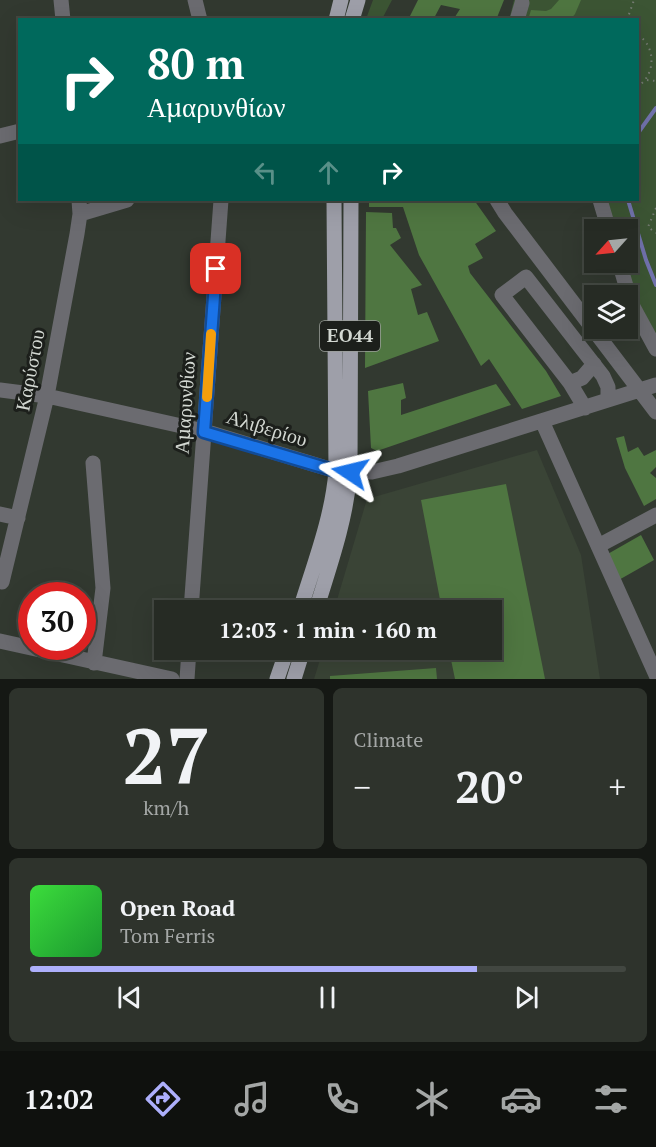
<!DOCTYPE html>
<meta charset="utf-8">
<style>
body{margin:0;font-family:"PT Serif",serif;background:#2e332c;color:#f1f3f6;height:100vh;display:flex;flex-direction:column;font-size:22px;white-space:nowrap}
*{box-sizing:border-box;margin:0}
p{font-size:20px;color:#a4a7a6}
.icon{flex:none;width:33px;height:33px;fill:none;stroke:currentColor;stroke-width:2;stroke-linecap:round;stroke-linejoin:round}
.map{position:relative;height:679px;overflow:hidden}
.drawer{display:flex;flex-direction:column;gap:9px;padding:9px;background:#151814;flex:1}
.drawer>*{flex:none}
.banner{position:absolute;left:18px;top:18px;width:621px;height:183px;border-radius:0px;box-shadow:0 6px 24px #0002,0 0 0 2px #424741;background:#00695c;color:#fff;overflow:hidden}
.needle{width:39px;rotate:243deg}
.controls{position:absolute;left:584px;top:219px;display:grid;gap:12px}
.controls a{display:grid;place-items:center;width:54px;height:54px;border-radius:0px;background:#262b24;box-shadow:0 6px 24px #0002,0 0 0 2px #424741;font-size:30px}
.speed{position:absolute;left:18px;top:582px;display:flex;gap:12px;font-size:30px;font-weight:700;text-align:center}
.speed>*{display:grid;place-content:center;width:78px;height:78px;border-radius:50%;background:#262b24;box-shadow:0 6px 24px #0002,0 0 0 2px #424741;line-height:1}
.speed .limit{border:9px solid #d22;background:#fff;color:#111}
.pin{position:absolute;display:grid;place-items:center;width:51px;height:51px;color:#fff;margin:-26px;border-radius:12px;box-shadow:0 3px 9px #0006}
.me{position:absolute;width:66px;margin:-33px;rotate:280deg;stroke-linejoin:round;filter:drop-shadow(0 0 4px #0008)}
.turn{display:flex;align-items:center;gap:21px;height:126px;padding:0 30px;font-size:27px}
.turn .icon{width:78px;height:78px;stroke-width:2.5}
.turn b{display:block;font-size:42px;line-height:51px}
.lanes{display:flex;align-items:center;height:57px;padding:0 30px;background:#0003;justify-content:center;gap:30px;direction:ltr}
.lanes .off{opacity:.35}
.big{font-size:45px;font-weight:700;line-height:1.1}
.drawer .tile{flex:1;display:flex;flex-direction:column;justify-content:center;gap:9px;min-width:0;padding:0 21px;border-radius:9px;background:#2e332c}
.drawer .dial{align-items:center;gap:0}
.dial b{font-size:78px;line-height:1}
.song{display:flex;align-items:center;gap:18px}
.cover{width:72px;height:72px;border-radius:9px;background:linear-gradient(135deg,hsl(120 70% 55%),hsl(130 70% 35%))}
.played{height:6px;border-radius:3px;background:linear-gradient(90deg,#adaffb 75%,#424741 75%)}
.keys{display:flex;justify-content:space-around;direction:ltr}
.heat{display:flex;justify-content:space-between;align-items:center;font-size:33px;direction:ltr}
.drawer .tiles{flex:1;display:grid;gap:9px;grid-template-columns:1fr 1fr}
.tile:last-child{grid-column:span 2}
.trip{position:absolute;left:154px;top:600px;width:348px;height:60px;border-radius:0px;background:#262b24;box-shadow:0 6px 24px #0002,0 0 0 2px #424741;font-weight:700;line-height:60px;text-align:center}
.tabs{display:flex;height:96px;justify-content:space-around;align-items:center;background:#0f110e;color:#a4a7a6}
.tabs .icon{width:42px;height:42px}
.tabs .current{color:#adaffb}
.tabs b{font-size:27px;color:#f1f3f6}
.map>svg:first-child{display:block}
</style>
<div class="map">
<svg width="656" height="679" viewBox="0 0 656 679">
<rect width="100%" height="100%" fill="#323930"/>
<path fill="#3a4436" d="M537 450 581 555 600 679H314L323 650H492V610H334L367 499Z"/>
<path fill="#3c5534" d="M373 0H392L382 19H366Z
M514 0H656V349L619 263 627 262V230L609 229 600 200H638V20H509Z"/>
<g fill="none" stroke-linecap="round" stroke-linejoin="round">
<path stroke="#7273ae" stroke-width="4" d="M638 133 656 108
M628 200 646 260 656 285"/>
</g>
<path fill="#4f7641" d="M418 0H504L496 20H453L460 9 441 5 433 20H412L409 18Z
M559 0H581L575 14 570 20H528L531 10 546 11 551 9Z
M369 200H474L496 231 475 244 483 258 468 266 470 273 546 371 561 396 522 409 489 359 481 366 419 255 403 207H369Z
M366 212 392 213 393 228H396L401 238 390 245 422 285 411 289 418 315 427 312 439 341 365 368Z
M403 383 406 398 401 400V415L496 384 511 405 377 451 371 448 368 391Z
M624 436 628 452 638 447 644 456 656 450V467L650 473 656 478V499L644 506 625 468 616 438Z
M506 484 545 679H455L449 650H492V610H442L421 500Z
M641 535 654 560 617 581 606 555Z
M436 668 437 679H330V676Z"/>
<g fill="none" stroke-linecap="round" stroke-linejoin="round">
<path stroke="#767c74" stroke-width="2" stroke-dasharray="1.5 4.5" stroke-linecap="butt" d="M627 20 634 0
M638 35C656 46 656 75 638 86
M647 80 656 81
M656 208 648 227 656 233"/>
<path stroke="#6b6b70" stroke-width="15" d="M61 0 63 20
M195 0 200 20
M517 20 522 3
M0 136 20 131
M497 200 505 213 656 412
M600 200 609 230
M80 214 127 200
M619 262 631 303 656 349
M570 383 582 378 594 364
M0 390 47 396 204 431 336 471 372 472 398 466 656 385
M585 408 570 383 502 295 526 277 603 376 608 387V400
M542 421 656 675
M93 463 103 588 94 663
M0 514 18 518
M598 546 656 515
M2 582 47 396 77 234 80 214 79 200
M191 610 221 200
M0 641 172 679
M187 679 189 650"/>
<path stroke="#9e9fa9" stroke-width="15" d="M336 20 341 0
M352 20 358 0
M300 610C314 564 332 519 336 471L334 200
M316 610C330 565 346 520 350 472L351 200
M277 679 287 650
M294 679 303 650"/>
</g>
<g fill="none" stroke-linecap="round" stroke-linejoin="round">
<defs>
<path id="route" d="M216 269 204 432 336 471 350 472"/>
</defs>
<use href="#route" stroke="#114b97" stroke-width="15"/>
<use href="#route" stroke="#1a73e8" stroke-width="10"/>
<path stroke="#f59e0b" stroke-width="10" d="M207 397 211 334"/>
</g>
<g text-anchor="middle" stroke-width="6" stroke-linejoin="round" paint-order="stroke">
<rect fill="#1c1f1b" stroke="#9ca09b" stroke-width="1.5" x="320" y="321" width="60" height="30" rx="4.5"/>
<g font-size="18" font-weight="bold" fill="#d3d8d2">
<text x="350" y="342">ΕΟ44</text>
</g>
<g font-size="20" fill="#d3d8d2" stroke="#1c1f1b">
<text transform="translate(30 370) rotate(-79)" y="7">Καρύστου</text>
<text transform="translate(185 403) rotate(-86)" y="7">Αμαρυνθίων</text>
<text transform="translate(267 428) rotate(17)" y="7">Αλιβερίου</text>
</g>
</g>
</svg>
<div class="controls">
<a><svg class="needle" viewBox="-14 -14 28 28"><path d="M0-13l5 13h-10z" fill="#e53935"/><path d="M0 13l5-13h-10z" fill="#a4a7a6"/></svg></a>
<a><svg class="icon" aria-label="layers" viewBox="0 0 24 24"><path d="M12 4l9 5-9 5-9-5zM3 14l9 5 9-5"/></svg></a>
</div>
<div class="speed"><div class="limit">30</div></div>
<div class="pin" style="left:216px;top:269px;background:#d93025"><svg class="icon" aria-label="arrive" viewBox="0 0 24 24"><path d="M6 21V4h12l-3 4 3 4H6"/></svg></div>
<svg class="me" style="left:350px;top:472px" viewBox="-20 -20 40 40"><path d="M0-17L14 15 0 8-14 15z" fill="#1a73e8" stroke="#fff" stroke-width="4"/></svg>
<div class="trip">12:03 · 1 min · 160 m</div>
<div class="banner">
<div class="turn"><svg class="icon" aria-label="right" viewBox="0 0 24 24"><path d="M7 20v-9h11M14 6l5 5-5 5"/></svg><div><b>80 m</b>Αμαρυνθίων</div></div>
<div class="lanes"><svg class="icon off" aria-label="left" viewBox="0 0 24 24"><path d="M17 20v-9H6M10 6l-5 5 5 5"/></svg><svg class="icon off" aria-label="ahead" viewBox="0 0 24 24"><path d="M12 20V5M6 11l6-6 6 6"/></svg><svg class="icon" aria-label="right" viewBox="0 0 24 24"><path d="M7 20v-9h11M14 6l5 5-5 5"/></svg></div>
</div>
</div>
<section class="drawer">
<div class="tiles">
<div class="tile dial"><b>27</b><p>km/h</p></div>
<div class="tile"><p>Climate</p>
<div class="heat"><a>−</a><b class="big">20°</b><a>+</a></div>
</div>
<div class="tile">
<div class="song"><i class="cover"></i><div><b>Open Road</b><p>Tom Ferris</p></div></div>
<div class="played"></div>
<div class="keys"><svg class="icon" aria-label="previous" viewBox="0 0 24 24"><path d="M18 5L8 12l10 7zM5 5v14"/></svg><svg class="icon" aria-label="pause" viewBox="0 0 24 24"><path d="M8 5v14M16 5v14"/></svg><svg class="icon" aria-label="next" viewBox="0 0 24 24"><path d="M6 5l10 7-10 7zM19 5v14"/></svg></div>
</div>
</div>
</section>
<nav class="tabs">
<b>12:02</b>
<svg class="icon current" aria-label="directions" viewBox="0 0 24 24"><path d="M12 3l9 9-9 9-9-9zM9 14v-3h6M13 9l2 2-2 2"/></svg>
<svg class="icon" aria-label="music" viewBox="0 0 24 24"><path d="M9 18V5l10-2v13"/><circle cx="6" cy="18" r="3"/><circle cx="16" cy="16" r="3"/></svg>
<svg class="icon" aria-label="phone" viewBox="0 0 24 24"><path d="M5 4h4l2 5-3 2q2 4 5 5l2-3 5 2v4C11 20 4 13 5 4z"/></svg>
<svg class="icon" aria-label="climate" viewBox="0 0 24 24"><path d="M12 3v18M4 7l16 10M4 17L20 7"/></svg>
<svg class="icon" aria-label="car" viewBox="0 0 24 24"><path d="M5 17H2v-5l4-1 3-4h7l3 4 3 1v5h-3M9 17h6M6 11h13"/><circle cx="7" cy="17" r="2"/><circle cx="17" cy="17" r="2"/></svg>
<svg class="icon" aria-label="filters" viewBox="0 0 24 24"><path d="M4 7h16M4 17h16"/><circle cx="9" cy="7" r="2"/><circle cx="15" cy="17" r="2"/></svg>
</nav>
